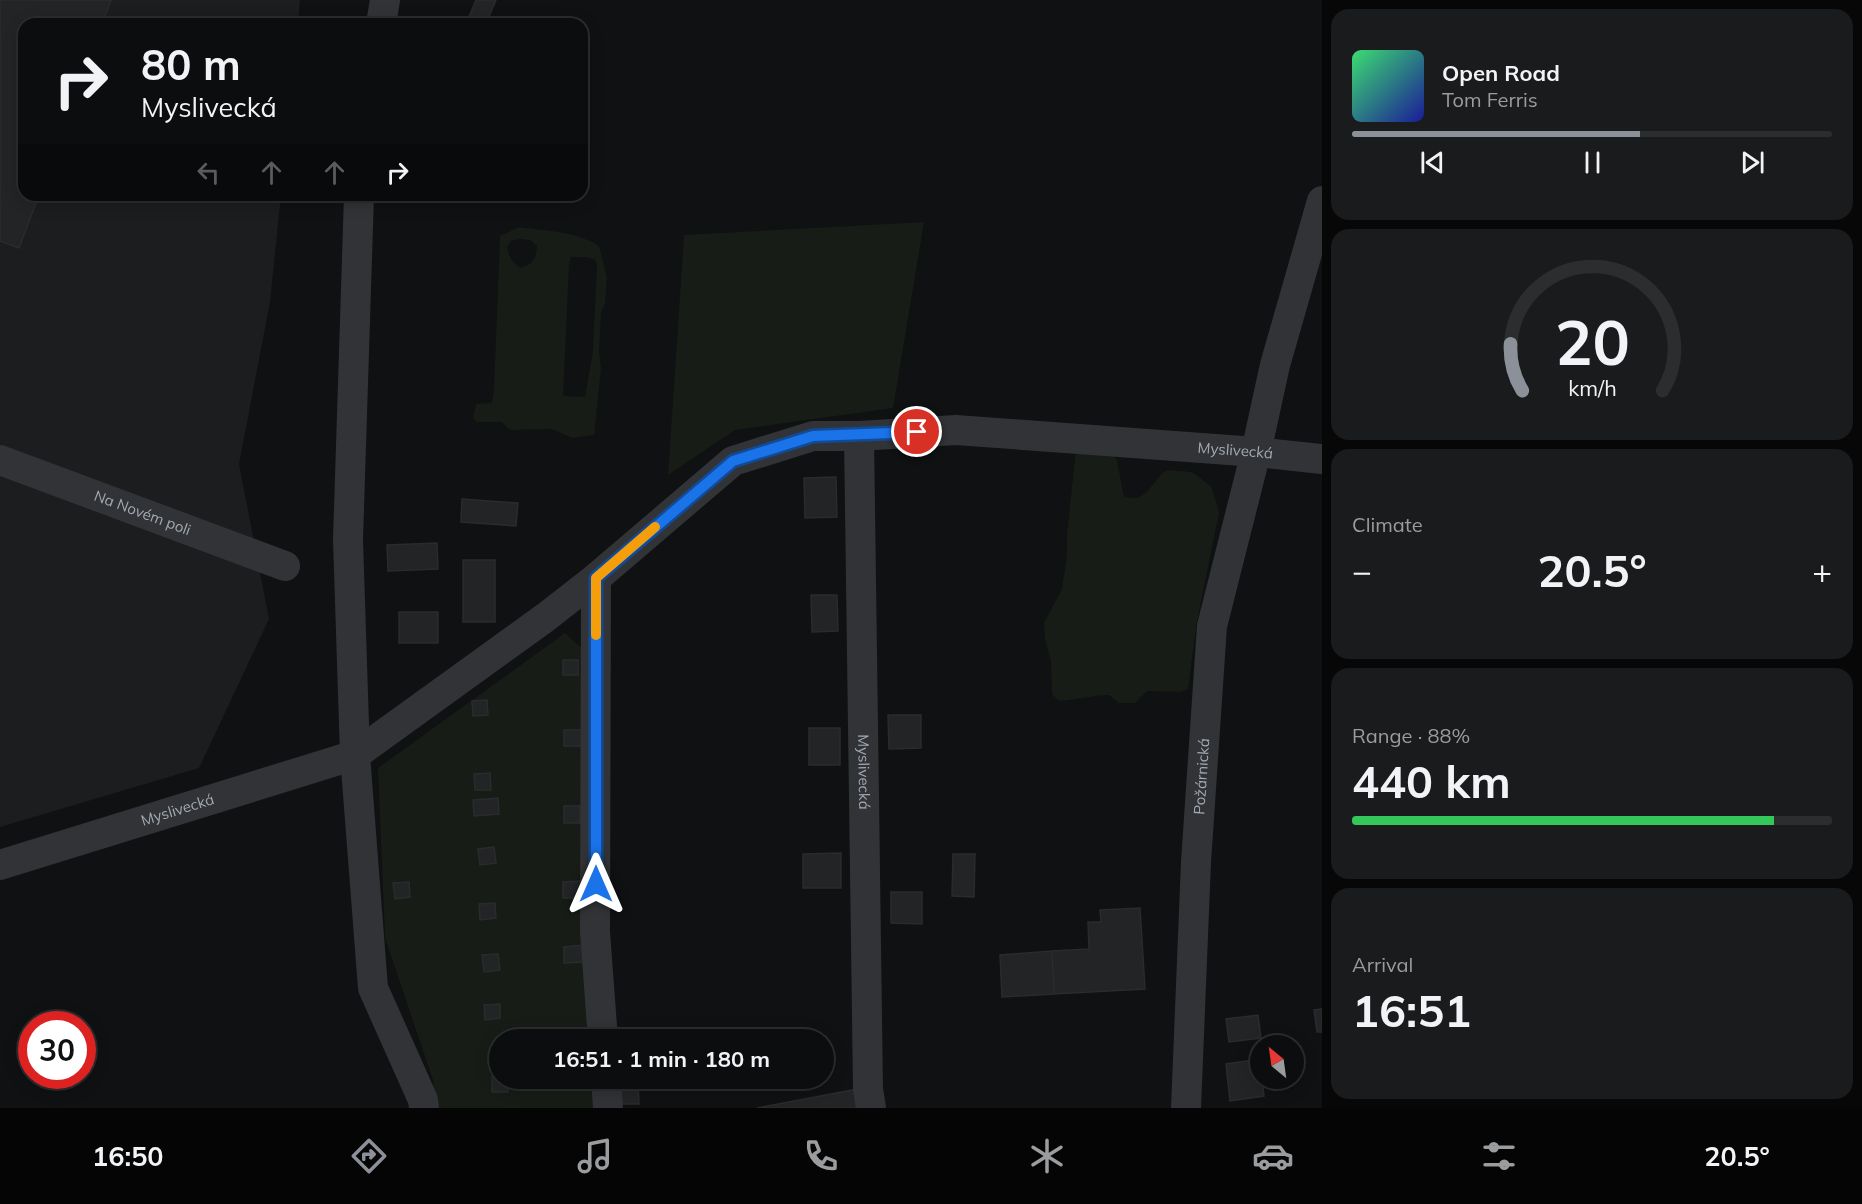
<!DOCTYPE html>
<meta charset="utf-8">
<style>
body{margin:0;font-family:Mulish,sans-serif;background:#1a1b1c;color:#f1f3f6;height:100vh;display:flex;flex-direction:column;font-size:22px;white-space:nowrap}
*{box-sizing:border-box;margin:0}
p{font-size:20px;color:#9a9c9e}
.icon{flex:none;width:33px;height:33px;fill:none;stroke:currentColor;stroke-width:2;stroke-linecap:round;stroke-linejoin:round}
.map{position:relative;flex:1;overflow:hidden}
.sheet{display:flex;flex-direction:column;gap:9px;padding:9px;background:#070708;width:540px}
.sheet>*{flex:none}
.banner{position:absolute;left:18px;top:18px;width:570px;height:183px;border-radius:18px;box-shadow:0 3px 15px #0003,0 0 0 2px #2c2d2e;background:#0c0d0e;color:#f1f3f6;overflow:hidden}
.needle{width:39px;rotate:331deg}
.buttons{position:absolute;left:1250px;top:1035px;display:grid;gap:12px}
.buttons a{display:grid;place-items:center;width:54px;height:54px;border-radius:50%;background:#0c0d0e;box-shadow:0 3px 15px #0003,0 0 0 2px #2c2d2e;font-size:30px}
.speed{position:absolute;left:18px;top:1011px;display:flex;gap:12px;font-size:30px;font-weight:700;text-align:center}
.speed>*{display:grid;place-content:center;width:78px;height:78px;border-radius:50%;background:#0c0d0e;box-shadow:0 3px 15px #0003,0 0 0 2px #2c2d2e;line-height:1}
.speed .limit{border:9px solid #d22;background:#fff;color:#111}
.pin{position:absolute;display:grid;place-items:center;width:51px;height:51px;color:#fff;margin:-26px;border:3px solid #fff;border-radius:50%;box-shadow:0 2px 6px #0007}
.me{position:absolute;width:66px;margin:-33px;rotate:0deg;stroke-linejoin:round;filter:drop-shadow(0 0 4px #0008)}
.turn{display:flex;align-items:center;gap:21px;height:126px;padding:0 24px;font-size:27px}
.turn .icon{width:78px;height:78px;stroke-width:2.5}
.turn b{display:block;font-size:42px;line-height:51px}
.lanes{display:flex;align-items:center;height:57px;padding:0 24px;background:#0003;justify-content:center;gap:30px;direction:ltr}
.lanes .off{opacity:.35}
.big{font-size:45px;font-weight:700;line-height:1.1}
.sheet .tile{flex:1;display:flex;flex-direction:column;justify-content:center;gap:9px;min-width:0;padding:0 21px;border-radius:18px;background:#1a1b1c}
.sheet .dial{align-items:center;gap:0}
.dial svg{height:156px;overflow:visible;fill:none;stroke:#2c2d2e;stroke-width:7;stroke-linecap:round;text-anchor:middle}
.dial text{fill:#f1f3f6;stroke:none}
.song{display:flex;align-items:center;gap:18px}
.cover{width:72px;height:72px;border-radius:9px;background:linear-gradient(135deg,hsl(140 70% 55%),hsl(240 70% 35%))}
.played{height:6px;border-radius:3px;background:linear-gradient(90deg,#8c9099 60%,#2c2d2e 60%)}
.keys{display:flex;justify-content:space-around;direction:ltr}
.heat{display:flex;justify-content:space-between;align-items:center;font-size:33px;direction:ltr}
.charge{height:9px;border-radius:4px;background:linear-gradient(90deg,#34c759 88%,#2c2d2e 0)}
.trip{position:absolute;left:489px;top:1029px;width:345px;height:60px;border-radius:30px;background:#0c0d0e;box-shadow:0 3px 15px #0003,0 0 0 2px #2c2d2e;font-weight:700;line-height:60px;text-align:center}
.tabs{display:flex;height:96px;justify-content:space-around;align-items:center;background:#050506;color:#9a9c9e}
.tabs .icon{width:42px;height:42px}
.tabs .active{color:#8c9099}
.tabs b{font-size:27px;color:#f1f3f6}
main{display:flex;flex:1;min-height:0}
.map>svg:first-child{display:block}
</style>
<main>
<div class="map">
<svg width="1322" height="1108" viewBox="0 0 1322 1108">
<rect width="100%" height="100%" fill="#101112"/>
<path fill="#1c1d1f" d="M0 0H300L298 24H24V195H281L270 302 239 464 269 619 199 768 0 827Z"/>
<path fill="#171c17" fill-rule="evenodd" d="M924 222 893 408 735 430 668 475 684 235Z
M519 227C546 231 576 231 599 246L607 277 605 303 601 313 599 351 601 369 594 435 572 438 552 429 510 430 502 422H476L473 418 476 404 492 403 494 391 500 236ZM520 239 530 240 537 246C536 259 533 264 521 268 512 263 509 256 507 247L511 241ZM571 257H587L595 260 597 264 593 351 585 397 563 396 569 266Z
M1076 449 1114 456 1117 460 1124 497 1137 498 1146 493 1162 473 1168 470 1192 472 1211 486 1217 505 1219 513 1197 621 1188 689 1181 692 1147 691 1135 703H1119L1109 695C1092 695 1076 700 1059 701L1052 694 1051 661 1045 639 1044 623 1062 589 1067 555V535Z
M565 633 585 651 591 1039 500 1040V1078L594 1079 596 1108H436L433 1080 385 938 378 768Z"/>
<path fill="#232426" stroke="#2a2b2e" stroke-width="1.5" d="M0 0H111L102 24H24V195H39L19 248 0 241Z
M476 0H496L486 23 469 17Z
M836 477 837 517 805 518 804 478Z
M462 499 518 503 516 526 461 522Z
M437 543 438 569 388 571 387 545Z
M463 560H495V622H463Z
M811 595H837L838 631 812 632Z
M399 612H438V643H399Z
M563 660H578V675H563Z
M487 700 488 715 473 716 472 701Z
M888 715H921V748L889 749Z
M809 728H840V765H809Z
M564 730H584V746H564Z
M490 773 491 790H475L474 774Z
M498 798 499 814 474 816 473 800Z
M564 806H580V823H564Z
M494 847 496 863 480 865 478 849Z
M841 853V888H803V854Z
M953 854H975L974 897 952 896Z
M583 881V898H563V882Z
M409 882 410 897 395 899 393 883Z
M891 892H922V924L891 923Z
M495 903 496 918 480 920 479 904Z
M1140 908 1145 989 1054 994 1052 951 1089 949 1088 922H1101L1100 910Z
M583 945 584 962 564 963V947Z
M1052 951 1054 994 1002 997 1000 955Z
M498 954 500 970 484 972 482 955Z
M500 1004V1018L485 1020 484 1005Z
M1322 1009V1032H1317L1314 1010Z
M1258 1015 1261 1038 1229 1042 1226 1019Z
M735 1034H747V1040H735Z
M1260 1059V1078H1262L1264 1096 1230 1101 1226 1064Z
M500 1076V1078H507L508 1092H492V1077Z
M570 1078H586V1085L570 1084Z
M617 1078H638L639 1104H618Z
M858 1089 861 1108H757Z"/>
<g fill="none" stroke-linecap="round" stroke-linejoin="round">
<g stroke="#323336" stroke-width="30">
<path d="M381 24 385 0"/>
<path d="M359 195 348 540 355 755 373 988 423 1100 424 1108"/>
<path id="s1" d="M859 436 868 1089 871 1108"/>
<path id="s2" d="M0 460 285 566"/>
<path d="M596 578 595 932 603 1040"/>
<path id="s3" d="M0 865 355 755 546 617 596 578 733 461 813 436H859L956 430 1256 452 1322 459"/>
<path d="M606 1078 608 1108"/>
<path id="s4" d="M1186 1108 1196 862 1212 626 1256 452 1275 365 1322 201"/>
</g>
</g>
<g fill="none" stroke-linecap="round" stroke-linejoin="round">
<defs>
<path id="route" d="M596 884V578L733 461 813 436 917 432"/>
</defs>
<use href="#route" stroke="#114b97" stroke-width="15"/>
<use href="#route" stroke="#1a73e8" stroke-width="10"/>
<path stroke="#f59e0b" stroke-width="10" d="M596 635V578L655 527"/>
</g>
<g text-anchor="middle" stroke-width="6" stroke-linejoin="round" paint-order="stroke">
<g font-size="15" fill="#a2aab2" stroke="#0b0c0d">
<text dy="5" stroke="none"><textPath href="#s3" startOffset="1358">Myslivecká</textPath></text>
<text dy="5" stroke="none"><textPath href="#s2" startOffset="152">Na Novém poli</textPath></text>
<text dy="5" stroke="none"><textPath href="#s1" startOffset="336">Myslivecká</textPath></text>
<text dy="5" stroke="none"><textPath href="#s4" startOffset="332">Požárnická</textPath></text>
<text dy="5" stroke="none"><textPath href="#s3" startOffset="186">Myslivecká</textPath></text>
</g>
</g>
</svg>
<div class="buttons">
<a><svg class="needle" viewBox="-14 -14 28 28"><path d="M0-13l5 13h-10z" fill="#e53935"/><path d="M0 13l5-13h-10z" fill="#9a9c9e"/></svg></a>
</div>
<div class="speed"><div class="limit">30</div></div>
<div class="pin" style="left:917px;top:432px;background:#d93025"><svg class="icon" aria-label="arrive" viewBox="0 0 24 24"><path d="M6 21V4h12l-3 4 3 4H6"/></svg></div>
<svg class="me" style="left:596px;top:884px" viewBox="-20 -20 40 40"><path d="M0-17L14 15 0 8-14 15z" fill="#1a73e8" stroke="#fff" stroke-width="4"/></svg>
<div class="trip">16:51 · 1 min · 180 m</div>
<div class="banner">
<div class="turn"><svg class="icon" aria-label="right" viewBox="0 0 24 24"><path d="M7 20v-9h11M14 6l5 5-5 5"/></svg><div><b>80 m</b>Myslivecká</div></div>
<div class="lanes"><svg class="icon off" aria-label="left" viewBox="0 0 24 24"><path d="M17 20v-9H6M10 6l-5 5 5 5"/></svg><svg class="icon off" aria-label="ahead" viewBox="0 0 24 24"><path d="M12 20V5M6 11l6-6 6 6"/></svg><svg class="icon off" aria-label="ahead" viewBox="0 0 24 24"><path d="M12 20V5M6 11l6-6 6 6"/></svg><svg class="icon" aria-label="right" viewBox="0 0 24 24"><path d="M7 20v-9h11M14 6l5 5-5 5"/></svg></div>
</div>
</div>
<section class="sheet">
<div class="tile">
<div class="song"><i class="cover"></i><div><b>Open Road</b><p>Tom Ferris</p></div></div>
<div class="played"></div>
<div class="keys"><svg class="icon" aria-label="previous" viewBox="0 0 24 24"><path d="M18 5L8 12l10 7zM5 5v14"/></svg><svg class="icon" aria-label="pause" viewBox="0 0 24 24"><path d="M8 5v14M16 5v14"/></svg><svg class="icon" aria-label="next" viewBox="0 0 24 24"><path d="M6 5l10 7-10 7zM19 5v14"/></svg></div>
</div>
<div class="tile dial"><svg viewBox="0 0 100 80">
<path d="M14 69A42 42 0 1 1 86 69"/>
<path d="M14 69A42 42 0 0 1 8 45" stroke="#8c9099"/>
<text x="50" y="56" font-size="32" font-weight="700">20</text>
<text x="50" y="72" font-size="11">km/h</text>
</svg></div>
<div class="tile"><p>Climate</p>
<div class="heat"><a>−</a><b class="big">20.5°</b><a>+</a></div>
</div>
<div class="tile"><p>Range · 88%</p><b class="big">440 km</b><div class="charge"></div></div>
<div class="tile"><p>Arrival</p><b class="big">16:51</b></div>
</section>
</main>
<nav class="tabs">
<b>16:50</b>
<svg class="icon active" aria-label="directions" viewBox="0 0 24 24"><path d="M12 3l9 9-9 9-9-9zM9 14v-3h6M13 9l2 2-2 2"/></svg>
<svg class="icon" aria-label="music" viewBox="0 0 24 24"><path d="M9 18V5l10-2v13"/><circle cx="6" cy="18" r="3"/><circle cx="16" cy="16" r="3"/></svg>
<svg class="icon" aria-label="phone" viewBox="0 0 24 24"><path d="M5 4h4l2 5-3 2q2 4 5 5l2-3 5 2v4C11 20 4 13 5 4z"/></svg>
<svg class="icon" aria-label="climate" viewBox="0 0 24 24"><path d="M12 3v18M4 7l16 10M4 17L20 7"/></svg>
<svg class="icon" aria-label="car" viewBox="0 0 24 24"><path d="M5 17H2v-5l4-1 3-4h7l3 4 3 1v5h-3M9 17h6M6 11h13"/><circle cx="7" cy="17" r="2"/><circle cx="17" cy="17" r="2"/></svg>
<svg class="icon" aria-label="filters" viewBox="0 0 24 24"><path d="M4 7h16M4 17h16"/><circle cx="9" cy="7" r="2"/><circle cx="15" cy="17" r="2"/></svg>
<b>20.5°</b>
</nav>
